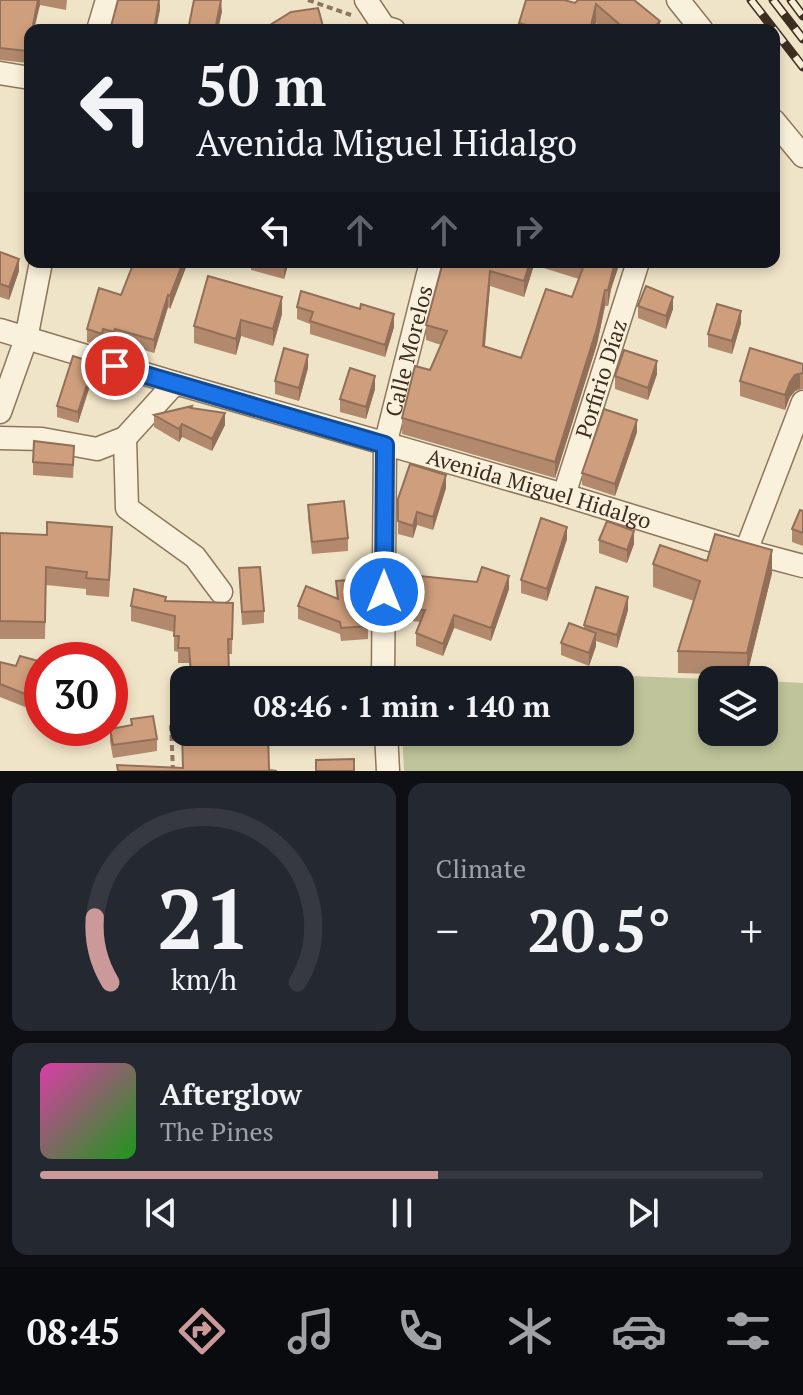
<!DOCTYPE html>
<meta charset="utf-8">
<style>
body{margin:0;font-family:"PT Serif",serif;background:#242831;color:#f1f3f6;height:100vh;display:flex;flex-direction:column;font-size:30px;white-space:nowrap}
*{box-sizing:border-box;margin:0}
p{font-size:26px;color:#9ea1a6}
.icon{flex:none;width:44px;height:44px;fill:none;stroke:currentColor;stroke-width:2;stroke-linecap:round;stroke-linejoin:round}
.map{position:relative;height:771px;overflow:hidden}
.panel{display:flex;flex-direction:column;gap:12px;padding:12px;background:#0d0f14;flex:1}
.panel>*{flex:none}
.banner{position:absolute;left:24px;top:24px;width:756px;height:244px;border-radius:16px;box-shadow:0 4px 12px #0003;background:#171b24;color:#f1f3f6;overflow:hidden}
.tools{position:absolute;left:698px;top:666px;display:grid;gap:16px}
.tools a{display:grid;place-items:center;width:80px;height:80px;border-radius:16px;background:#171b24;box-shadow:0 4px 12px #0003;font-size:40px}
.speed{position:absolute;left:24px;top:642px;display:flex;gap:16px;font-size:40px;font-weight:700;text-align:center}
.speed>*{display:grid;place-content:center;width:104px;height:104px;border-radius:50%;background:#171b24;box-shadow:0 4px 12px #0003;line-height:1}
.speed .limit{border:12px solid #d22;background:#fff;color:#111}
.pin{position:absolute;display:grid;place-items:center;width:68px;height:68px;color:#fff;margin:-34px;border:4px solid #fff;border-radius:50%;box-shadow:0 2px 8px #0007}
.me{position:absolute;width:88px;margin:-44px;rotate:0deg;stroke-linejoin:round;filter:drop-shadow(0 0 6px #0008)}
.turn{display:flex;align-items:center;gap:28px;height:168px;padding:0 40px;font-size:36px}
.turn .icon{width:104px;height:104px;stroke-width:2.5}
.turn b{display:block;font-size:56px;line-height:68px}
.lanes{display:flex;align-items:center;height:76px;padding:0 40px;background:#0003;justify-content:center;gap:40px;direction:ltr}
.lanes .off{opacity:.35}
.big{font-size:60px;font-weight:700;line-height:1.1}
.panel .widget{flex:1;display:flex;flex-direction:column;justify-content:center;gap:12px;min-width:0;padding:0 28px;border-radius:16px;background:#242831}
.panel .dial{align-items:center;gap:0}
.dial svg{height:208px;overflow:visible;fill:none;stroke:#363941;stroke-width:7;stroke-linecap:round;text-anchor:middle}
.dial text{fill:#f1f3f6;stroke:none}
.song{display:flex;align-items:center;gap:24px}
.cover{width:96px;height:96px;border-radius:12px;background:linear-gradient(135deg,hsl(320 70% 55%),hsl(120 70% 35%))}
.played{height:8px;border-radius:4px;background:linear-gradient(90deg,#cc999b 55%,#363941 55%)}
.keys{display:flex;justify-content:space-around;direction:ltr}
.heat{display:flex;justify-content:space-between;align-items:center;font-size:44px;direction:ltr}
.panel .tiles{flex:1;display:grid;gap:12px;grid-template-columns:1fr 1fr}
.widget:last-child{grid-column:span 2}
.trip{position:absolute;left:170px;top:666px;width:464px;height:80px;border-radius:16px;background:#171b24;box-shadow:0 4px 12px #0003;font-weight:700;line-height:80px;text-align:center}
.dock{display:flex;height:128px;justify-content:space-around;align-items:center;background:#090b0e;color:#9ea1a6}
.dock .icon{width:56px;height:56px}
.dock .selected{color:#cc999b}
.dock b{font-size:36px;color:#f1f3f6}
.map>svg:first-child{display:block}
</style>
<div class="map">
<svg width="803" height="771" viewBox="0 0 803 771">
<rect width="100%" height="100%" fill="#f0e4c8"/>
<path fill="#bfc49a" d="M399 667 733 680H712V732H764V681L803 683V771H404L402 732H620V680H400Z"/>
<g fill="none" stroke-linecap="round" stroke-linejoin="round">
<defs>
<g id="minor">
<path d="M366 0 384 27 394 30"/>
<path d="M678 0 702 30"/>
<path d="M98 30 107 0"/>
<path d="M0 73 30 78"/>
<path d="M774 121 803 156"/>
<path id="s1" d="M0 330 175 383 564 495 746 551 803 566"/>
<path d="M0 412 26 339 41 262"/>
<path d="M0 438 42 439 97 449 125 438 175 383"/>
<path d="M125 438 127 508 195 557 221 592"/>
<path id="s2" d="M564 495 638 262"/>
<path d="M746 551 803 402"/>
<path id="s3" d="M383 680 385 445 431 262"/>
<path d="M386 732 388 771"/>
</g>
</defs>
<use href="#minor" stroke="#8d765c" stroke-width="25"/>
<path stroke="#8d765c" stroke-width="4" stroke-dasharray="6 4" stroke-linecap="butt" d="M308 0 351 15
M173 771 171 725 184 726"/>
<use href="#minor" stroke="#faf1dc" stroke-width="22"/>
<defs>
<path id="rail" d="M751 0 803 67
M773 0 803 39
M791 0 803 16"/>
</defs>
<use href="#rail" stroke="#3d2e20" stroke-width="9"/>
<use href="#rail" stroke="#f7eed8" stroke-width="6" stroke-dasharray="18" stroke-linecap="butt"/>
</g>
<path fill="#b2896c" fill-rule="evenodd" d="M0 0H67L66 10 40 5 30 30V50L27 63 0 60Z
M634 0 660 30H605L596 23 595 30H519V23L575 3Z
M0 252 19 271 9 300 0 297Z
M134 262H188L170 309 168 307 154 353 115 341 114 345 103 342 102 346 87 342V329L121 295Z
M251 262H289L284 279 251 270Z
M443 262H620L611 289 608 306H605L597 344 555 478 402 434V418L430 370 441 345 426 340V325ZM534 265 579 279 572 297 521 358 485 347 490 286 524 297Z
M638 306 673 309 666 329 638 318Z
M297 307 394 327 385 357 310 334V324L297 319Z
M282 314 273 346 241 336 236 355 194 343V326Z
M741 323 732 354 708 347V334Z
M803 364V389L795 391 790 397 785 410 740 396V381Z
M308 368 299 401 275 394V381Z
M94 373 78 423 57 417V406Z
M657 374 648 400 615 389V376Z
M375 389 366 419 340 412V399Z
M192 408 225 425 212 451 182 437 179 442 154 427V415Z
M637 432 615 496 582 485V473Z
M74 459 73 478 33 475V462Z
M446 488 433 530 417 525 413 538 398 534V499Z
M308 505 348 538V551L312 554 308 518Z
M803 511V546L792 542V529Z
M0 533 112 545 109 597 86 595V589L46 585 45 639H0Z
M567 539 547 601 521 593V580Z
M599 540 634 544 627 563 599 553Z
M707 561 772 573 747 675 678 673V651L694 601 653 587V564Z
M239 568 264 611V623L242 625Z
M336 581 368 626V639L341 641 340 634 298 619V606L337 598Z
M509 589 491 641 454 628 443 656 416 646V633L420 622 398 619V607Z
M166 601 233 603 232 654H228L229 674 244 680H190L189 663H178V652L174 651V632L131 621V606Z
M628 610 617 648 596 641V646L589 666 561 655V643L584 629V625Z
M0 662 38 674 25 707 0 697Z
M131 719 157 739V751L113 758 110 741V729L131 725Z"/>
<path fill="#916f58" d="M38 0H40V5L34 30H32Z
M160 0V10L156 30H154Z
M221 0 222 12 218 30H215Z
M596 4V23L595 30H590Z
M660 21V30H652Z
M30 37V50L27 63V51Z
M19 259V271L9 300V287Z
M183 262H188L170 309V296Z
M285 262H289L284 279V266Z
M530 262H534V265L524 297V281Z
M615 262H620L611 289 608 306V290Z
M490 271V286L483 362V346Z
M605 290V306L597 344 555 478V462Z
M168 295V307L154 353V340Z
M282 297V314L273 346V329Z
M673 297V309L666 329V316Z
M741 311V323L732 354V341Z
M394 314V327L385 357V345Z
M241 320V336L236 355V339Z
M308 355V368L299 401V388Z
M657 361V374L648 400V388Z
M94 363V373L78 423V412Z
M800 373V388L795 391 790 397 785 410V395L790 382 795 375Z
M375 376V389L366 419V407Z
M225 413V425L212 451V439Z
M637 420V432L615 496V484Z
M182 424V437L179 442V429Z
M446 475V488L433 530V517Z
M417 512V525L413 538V526Z
M567 527V539L547 601V589Z
M634 531V544L627 563V550Z
M772 550V573L747 675V653Z
M509 576V589L491 641V628Z
M628 597V610L617 648V635Z
M454 615V628L443 656V644Z
M596 633V646L589 666V653Z
M38 661V674L25 707V694Z"/>
<path fill="#cf9f7d" stroke="#916f58" stroke-width="2" d="M0 0H38L32 30H30V37L27 51 0 48Z
M118 0H159L154 30H110Z
M194 0H221L215 30H188Z
M526 0H564L575 3 578 0H634L660 21 652 30H626L596 4 590 30H543L519 23Z
M318 8 324 30H262L291 12Z
M0 252 19 259 9 287 0 284Z
M134 262H183L170 296 168 295 154 340 115 329 114 332 103 329 102 334 87 329 99 288 121 295Z
M269 262H285L284 266Z
M443 262H530L524 281 490 271 483 346 521 358 546 289 572 297 584 265 575 262H615L608 290H605L597 328 555 462 402 418 415 366 430 370 447 331 426 325Z
M208 276 282 297 273 329 241 320 236 339 194 326Z
M646 286 673 297 666 316 638 306Z
M301 291 360 309 361 304 394 314 385 345 310 321 313 312 297 307Z
M717 304 741 311 732 341 708 334Z
M284 348 308 355 299 388 275 381Z
M750 348 803 364V373L795 375 790 382 785 395 740 381Z
M624 350 657 361 648 388 615 376Z
M73 356 94 363 78 412 57 406Z
M350 368 375 376 366 407 340 399Z
M192 406 191 408 225 413 212 439 182 424 179 429 154 415Z
M604 409 637 420 615 484 582 473Z
M34 441 74 446 73 465 33 462Z
M410 464 446 475 433 517 417 512 413 526 398 521V499Z
M344 501 348 538 312 542 308 505Z
M800 510 803 511V533L792 529Z
M541 518 567 527 547 589 521 580Z
M607 521 634 531 627 550 599 540Z
M47 522 112 527 109 580 86 578 87 572 46 567 45 622 0 621V533L47 535Z
M715 534 772 550 747 653 678 651 700 581 653 564 660 545 707 561Z
M260 567 264 611 242 612 239 568Z
M482 567 509 576 491 628 454 615 443 644 416 633 425 610 398 607 401 574 477 582Z
M363 579 368 626 341 628 340 622 298 606 306 586 338 599 336 581Z
M596 587 628 597 617 635 584 625Z
M134 589 166 597 165 601 233 603 232 639H228L229 674 243 673 244 680H197V672H191L189 648H178L179 636H174L175 616 131 606Z
M569 623 596 633 589 653 561 643Z
M20 656 38 661 25 694 0 684V662L16 666Z
M153 716 157 739 113 745 110 729 132 725 131 719Z
M199 732H268L269 770 277 771H118L117 765 183 768 182 733Z
M354 759V771H316V760Z"/>
<g fill="none" stroke-linecap="round" stroke-linejoin="round">
<defs>
<path id="route" d="M115 366 385 445 384 592"/>
</defs>
<use href="#route" stroke="#114b97" stroke-width="20"/>
<use href="#route" stroke="#1a73e8" stroke-width="14"/>
</g>
<g text-anchor="middle" stroke-width="8" stroke-linejoin="round" paint-order="stroke">
<g font-size="22" fill="#3d2e20" stroke="#f7eed8">
<text dy="8" stroke="none"><textPath href="#s3" startOffset="332">Calle Morelos</textPath></text>
<text dy="8" stroke="none"><textPath href="#s2" startOffset="122">Porfirio Díaz</textPath></text>
<text dy="8" stroke="none"><textPath href="#s1" startOffset="562">Avenida Miguel Hidalgo</textPath></text>
</g>
</g>
</svg>
<div class="tools">
<a><svg class="icon" aria-label="layers" viewBox="0 0 24 24"><path d="M12 4l9 5-9 5-9-5zM3 14l9 5 9-5"/></svg></a>
</div>
<div class="speed"><div class="limit">30</div></div>
<div class="pin" style="left:115px;top:366px;background:#d93025"><svg class="icon" aria-label="arrive" viewBox="0 0 24 24"><path d="M6 21V4h12l-3 4 3 4H6"/></svg></div>
<svg class="me" style="left:384px;top:592px" viewBox="-20 -20 40 40"><circle r="17" fill="#1a73e8" stroke="#fff" stroke-width="3"/><path d="M0-11L8 9 0 5-8 9z" fill="#fff"/></svg>
<div class="trip">08:46 · 1 min · 140 m</div>
<div class="banner">
<div class="turn"><svg class="icon" aria-label="left" viewBox="0 0 24 24"><path d="M17 20v-9H6M10 6l-5 5 5 5"/></svg><div><b>50 m</b>Avenida Miguel Hidalgo</div></div>
<div class="lanes"><svg class="icon" aria-label="left" viewBox="0 0 24 24"><path d="M17 20v-9H6M10 6l-5 5 5 5"/></svg><svg class="icon off" aria-label="ahead" viewBox="0 0 24 24"><path d="M12 20V5M6 11l6-6 6 6"/></svg><svg class="icon off" aria-label="ahead" viewBox="0 0 24 24"><path d="M12 20V5M6 11l6-6 6 6"/></svg><svg class="icon off" aria-label="right" viewBox="0 0 24 24"><path d="M7 20v-9h11M14 6l5 5-5 5"/></svg></div>
</div>
</div>
<section class="panel">
<div class="tiles">
<div class="widget dial"><svg viewBox="0 0 100 80">
<path d="M14 69A42 42 0 1 1 86 69"/>
<path d="M14 69A42 42 0 0 1 8 44" stroke="#cc999b"/>
<text x="50" y="56" font-size="32" font-weight="700">21</text>
<text x="50" y="72" font-size="11">km/h</text>
</svg></div>
<div class="widget"><p>Climate</p>
<div class="heat"><a>−</a><b class="big">20.5°</b><a>+</a></div>
</div>
<div class="widget">
<div class="song"><i class="cover"></i><div><b>Afterglow</b><p>The Pines</p></div></div>
<div class="played"></div>
<div class="keys"><svg class="icon" aria-label="previous" viewBox="0 0 24 24"><path d="M18 5L8 12l10 7zM5 5v14"/></svg><svg class="icon" aria-label="pause" viewBox="0 0 24 24"><path d="M8 5v14M16 5v14"/></svg><svg class="icon" aria-label="next" viewBox="0 0 24 24"><path d="M6 5l10 7-10 7zM19 5v14"/></svg></div>
</div>
</div>
</section>
<nav class="dock">
<b>08:45</b>
<svg class="icon selected" aria-label="directions" viewBox="0 0 24 24"><path d="M12 3l9 9-9 9-9-9zM9 14v-3h6M13 9l2 2-2 2"/></svg>
<svg class="icon" aria-label="music" viewBox="0 0 24 24"><path d="M9 18V5l10-2v13"/><circle cx="6" cy="18" r="3"/><circle cx="16" cy="16" r="3"/></svg>
<svg class="icon" aria-label="phone" viewBox="0 0 24 24"><path d="M5 4h4l2 5-3 2q2 4 5 5l2-3 5 2v4C11 20 4 13 5 4z"/></svg>
<svg class="icon" aria-label="climate" viewBox="0 0 24 24"><path d="M12 3v18M4 7l16 10M4 17L20 7"/></svg>
<svg class="icon" aria-label="car" viewBox="0 0 24 24"><path d="M5 17H2v-5l4-1 3-4h7l3 4 3 1v5h-3M9 17h6M6 11h13"/><circle cx="7" cy="17" r="2"/><circle cx="17" cy="17" r="2"/></svg>
<svg class="icon" aria-label="filters" viewBox="0 0 24 24"><path d="M4 7h16M4 17h16"/><circle cx="9" cy="7" r="2"/><circle cx="15" cy="17" r="2"/></svg>
</nav>
